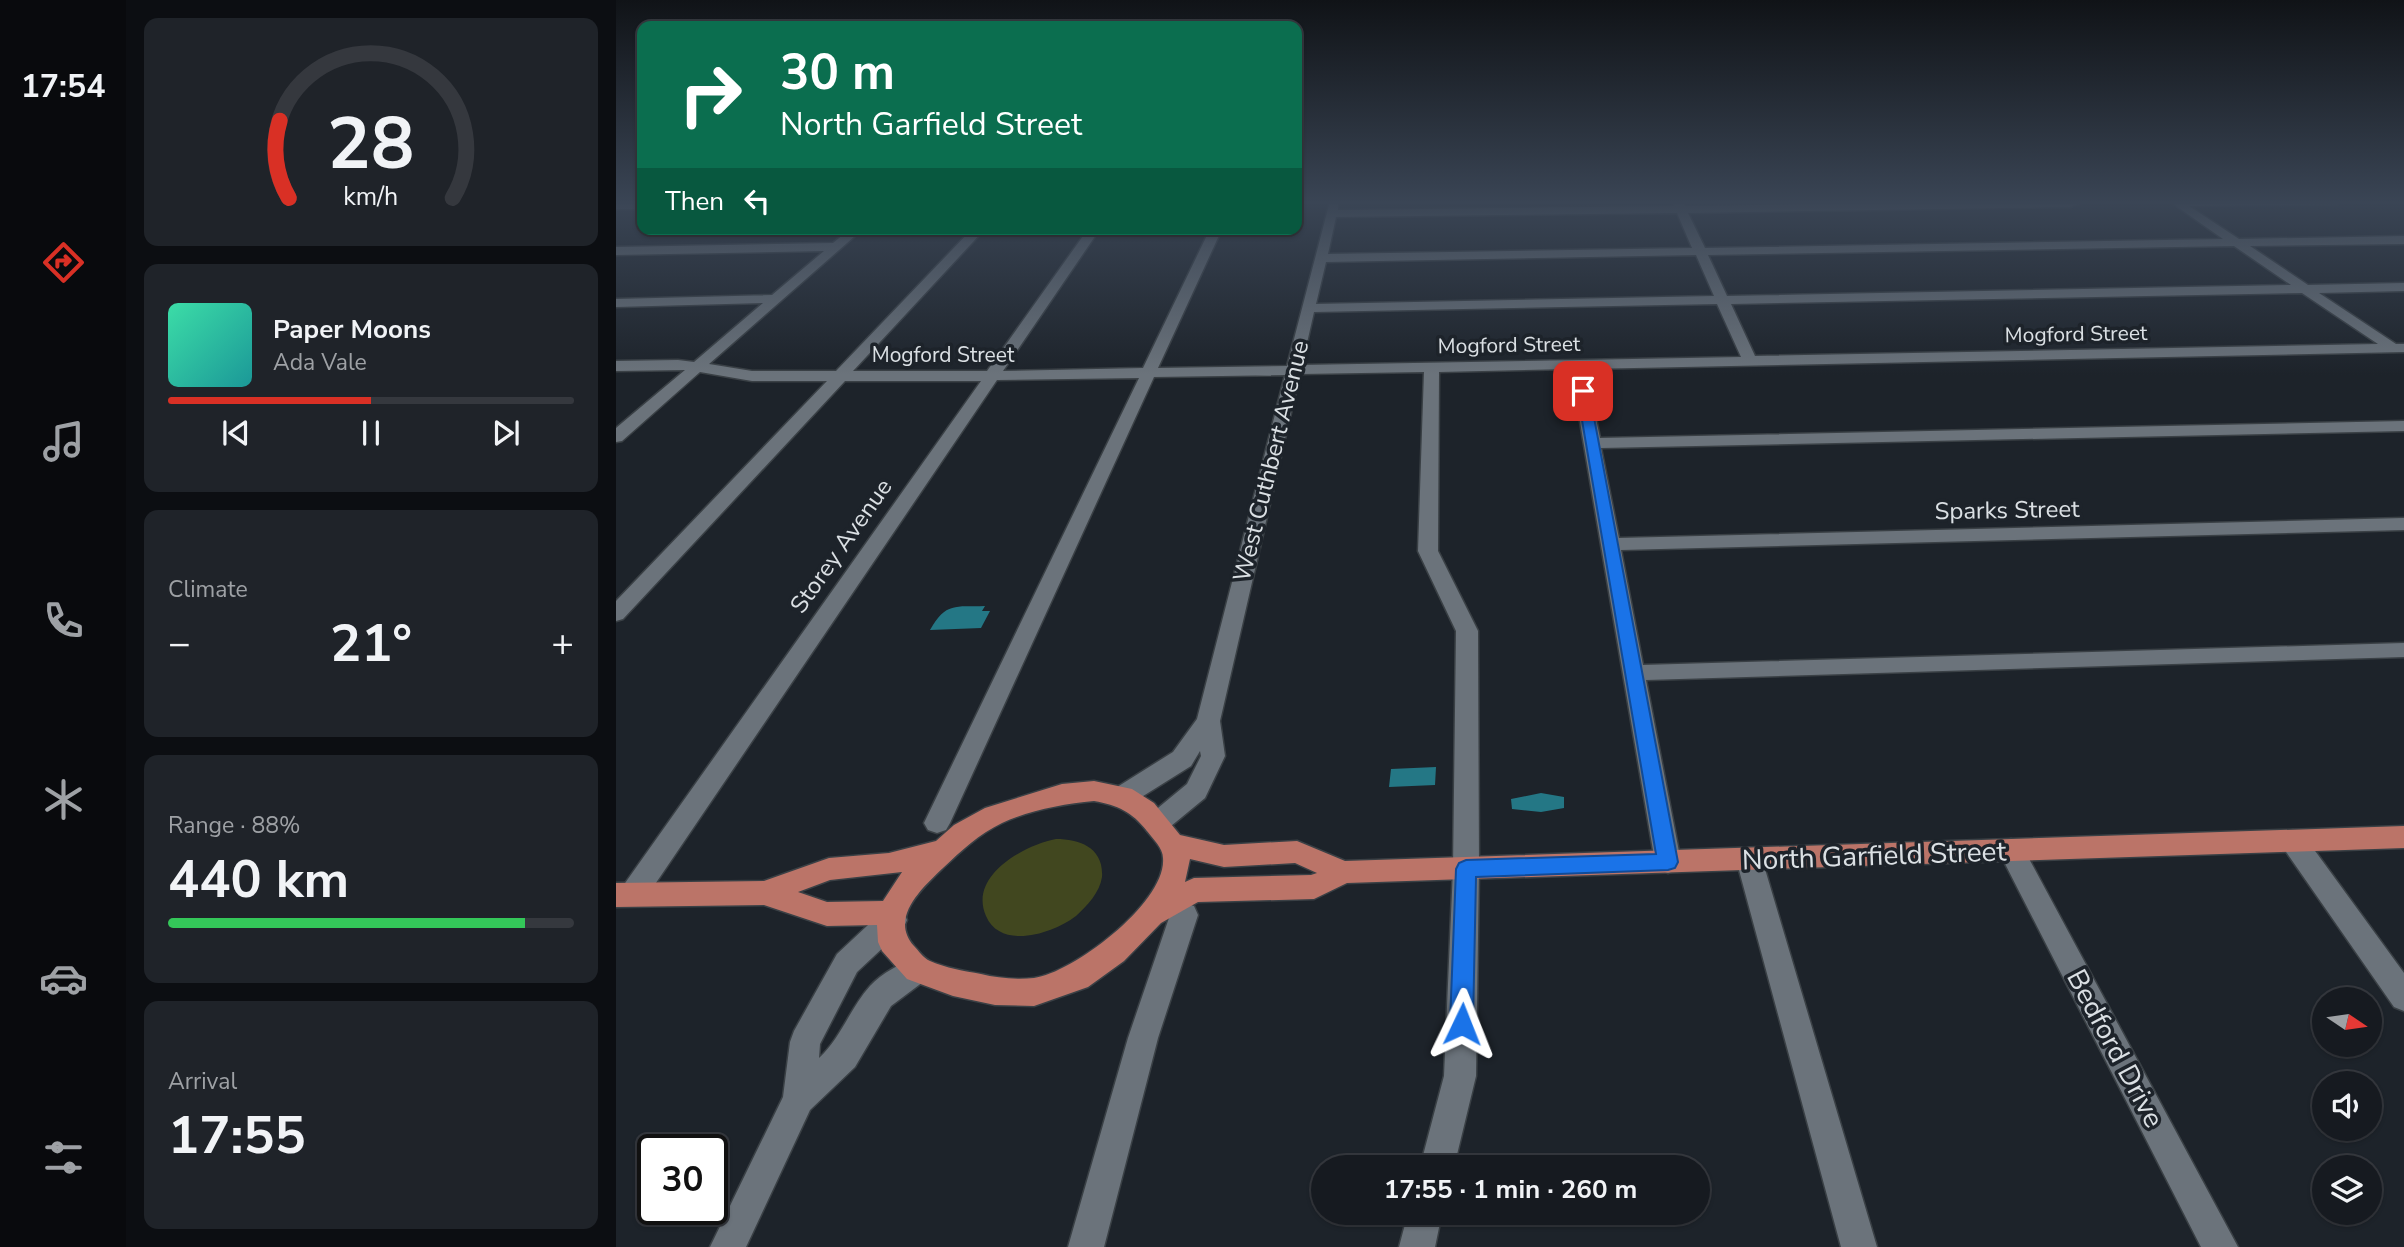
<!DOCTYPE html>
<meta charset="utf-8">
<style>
body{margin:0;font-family:"Nunito Sans",sans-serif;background:#1f2329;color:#f1f3f6;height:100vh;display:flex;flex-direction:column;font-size:26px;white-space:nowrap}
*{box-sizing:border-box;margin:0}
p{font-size:23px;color:#9ea1a5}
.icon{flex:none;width:38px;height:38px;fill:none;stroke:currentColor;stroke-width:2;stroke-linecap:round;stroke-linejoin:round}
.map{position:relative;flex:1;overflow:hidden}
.side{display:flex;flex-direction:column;gap:18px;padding:18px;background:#0c0e12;width:490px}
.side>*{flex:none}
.top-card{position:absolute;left:21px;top:21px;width:665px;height:214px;border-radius:14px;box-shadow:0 2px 5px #0004,0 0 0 2px #35383e;background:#0b6e4f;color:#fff;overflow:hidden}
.needle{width:46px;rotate:103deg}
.controls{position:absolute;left:1696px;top:987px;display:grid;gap:14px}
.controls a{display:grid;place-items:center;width:70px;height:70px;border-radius:50%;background:#161a20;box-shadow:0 2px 5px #0004,0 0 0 2px #35383e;font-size:35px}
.speed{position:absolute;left:21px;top:1134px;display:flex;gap:14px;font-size:35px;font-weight:700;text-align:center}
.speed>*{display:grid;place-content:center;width:91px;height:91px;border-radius:50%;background:#161a20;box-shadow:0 2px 5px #0004,0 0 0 2px #35383e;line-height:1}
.speed .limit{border:4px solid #111;border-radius:10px;background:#fff;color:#111}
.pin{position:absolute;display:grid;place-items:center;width:60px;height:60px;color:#fff;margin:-30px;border-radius:14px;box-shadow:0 4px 10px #0006}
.me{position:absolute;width:77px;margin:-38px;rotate:2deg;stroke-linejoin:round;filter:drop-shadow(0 0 5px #0008)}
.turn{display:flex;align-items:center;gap:24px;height:147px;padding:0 28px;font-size:32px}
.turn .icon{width:91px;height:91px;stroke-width:2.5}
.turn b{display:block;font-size:49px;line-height:60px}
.then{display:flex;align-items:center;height:66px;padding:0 28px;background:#0003;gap:14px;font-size:26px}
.big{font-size:52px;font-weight:700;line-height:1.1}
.side .tile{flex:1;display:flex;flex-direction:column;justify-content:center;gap:10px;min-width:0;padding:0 24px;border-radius:14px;background:#1f2329}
.side .dial{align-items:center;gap:0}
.dial svg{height:182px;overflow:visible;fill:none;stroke:#35383e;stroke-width:7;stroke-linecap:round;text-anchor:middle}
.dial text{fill:#f1f3f6;stroke:none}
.song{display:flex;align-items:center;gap:21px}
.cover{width:84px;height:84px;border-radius:10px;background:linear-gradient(135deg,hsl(160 70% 55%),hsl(180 70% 35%))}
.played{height:7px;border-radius:4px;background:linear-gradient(90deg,#d93025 50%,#35383e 50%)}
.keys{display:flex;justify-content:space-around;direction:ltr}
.heat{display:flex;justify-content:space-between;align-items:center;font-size:38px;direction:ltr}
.charge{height:10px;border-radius:5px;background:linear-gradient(90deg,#34c759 88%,#35383e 0)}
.trip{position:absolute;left:695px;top:1155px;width:399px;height:70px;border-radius:35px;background:#161a20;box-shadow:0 2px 5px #0004,0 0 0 2px #35383e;font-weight:700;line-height:70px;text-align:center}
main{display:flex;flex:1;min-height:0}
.menu{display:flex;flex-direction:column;width:126px;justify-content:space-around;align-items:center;background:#090a0d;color:#9ea1a5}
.menu .icon{width:49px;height:49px}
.menu .selected{color:#d93025}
.menu b{font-size:32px;color:#f1f3f6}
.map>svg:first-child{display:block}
</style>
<main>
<nav class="menu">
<b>17:54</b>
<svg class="icon selected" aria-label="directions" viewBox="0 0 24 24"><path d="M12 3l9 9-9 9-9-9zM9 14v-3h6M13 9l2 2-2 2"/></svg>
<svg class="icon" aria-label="music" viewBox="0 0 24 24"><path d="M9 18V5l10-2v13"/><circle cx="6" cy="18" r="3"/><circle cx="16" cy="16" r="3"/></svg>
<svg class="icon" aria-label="phone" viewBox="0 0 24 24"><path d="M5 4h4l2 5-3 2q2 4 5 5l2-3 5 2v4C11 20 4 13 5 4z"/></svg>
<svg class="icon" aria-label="climate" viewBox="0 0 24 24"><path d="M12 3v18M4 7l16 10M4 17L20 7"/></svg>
<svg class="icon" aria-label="car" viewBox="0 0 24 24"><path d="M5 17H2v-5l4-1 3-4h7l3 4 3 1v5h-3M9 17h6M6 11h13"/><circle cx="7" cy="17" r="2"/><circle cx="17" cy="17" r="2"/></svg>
<svg class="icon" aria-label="filters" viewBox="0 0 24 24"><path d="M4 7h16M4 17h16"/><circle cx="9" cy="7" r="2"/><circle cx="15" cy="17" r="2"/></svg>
</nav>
<section class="side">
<div class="tile dial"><svg viewBox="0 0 100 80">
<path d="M14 69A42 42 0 1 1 86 69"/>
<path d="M14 69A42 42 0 0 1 10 35" stroke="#d93025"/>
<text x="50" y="56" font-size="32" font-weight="700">28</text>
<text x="50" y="72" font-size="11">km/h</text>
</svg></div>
<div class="tile">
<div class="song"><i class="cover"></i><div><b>Paper Moons</b><p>Ada Vale</p></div></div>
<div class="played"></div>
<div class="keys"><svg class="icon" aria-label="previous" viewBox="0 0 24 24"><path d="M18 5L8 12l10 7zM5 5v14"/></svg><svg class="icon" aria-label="pause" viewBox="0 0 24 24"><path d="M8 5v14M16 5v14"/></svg><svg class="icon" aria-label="next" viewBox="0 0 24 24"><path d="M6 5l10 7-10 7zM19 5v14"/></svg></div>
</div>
<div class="tile"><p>Climate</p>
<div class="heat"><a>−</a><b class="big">21°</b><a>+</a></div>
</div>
<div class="tile"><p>Range · 88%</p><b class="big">440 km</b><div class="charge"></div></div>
<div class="tile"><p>Arrival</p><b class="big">17:55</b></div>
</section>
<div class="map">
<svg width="1788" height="1247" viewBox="0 0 1788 1247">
<rect width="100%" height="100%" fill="#1d232a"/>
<path fill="#41471f" d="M440 839C464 839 488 848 486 877 484 892 471 906 460 916 438 933 385 951 370 916 352 875 409 845 440 839Z"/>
<path fill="#247785" d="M369 606 366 611H374L365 628 314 630C330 602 339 607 369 606Z
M820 767 819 785 773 787 775 769Z
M925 793 948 797V808L925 812 896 809 895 799Z"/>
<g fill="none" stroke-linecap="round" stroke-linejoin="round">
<defs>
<path id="minor" d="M714 201H722V210L1058 206 1056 201H1066L1069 206 1471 201 1454 207 1072 213 1089 248 1607 239 1553 201H1727L1722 204 1573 206 1623 239 1788 236V244L1634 246 1692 285 1788 283V291L1703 293 1780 344H1788V352L970 369 984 438 1788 421V431L985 448 1003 538 1788 518V530L1005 550 1027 665 1788 643V657L1030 680 1065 862 1061 870 1052 873 1043 870 1039 862 955 369 823 372 822 551 862 631 863 869 860 1076 838 1167H804L828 1076 837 869 840 631 802 551 808 372 684 374 604 721 609 756 589 798 549 831 540 834 531 831 527 824 531 817 571 784 585 756 584 751 575 766 516 803 507 806 498 803 494 796 498 789 557 752 581 719 669 375 538 377 334 823 330 830 321 833 312 830 308 823 523 378 381 380 27 902 17 906 7 902 3 894 7 886 365 381H229L7 619 0 621V601L211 381H136L84 372 6 441 0 442V428L69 370 0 371V361L62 360 78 362 147 303 0 307V299L156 295 208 251 0 255V247L217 243 234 229H247L93 364 136 371H220L356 229H369L237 371H371L472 229H484L387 371 527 368 594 229H606L542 368 671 366ZM1061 213 1076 248 712 254 720 217ZM1618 246 1675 285 1111 296 1092 255ZM1080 255 1098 296 700 304 710 262ZM1686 293 1762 344 1139 356 1115 304ZM1101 304 1125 357 686 365 698 312Z
M0 203H26V209H0Z
M1677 830 1686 833 1788 973V1011L1778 1007 1668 849 1664 841 1668 833Z
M1395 839 1404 842 1622 1247H1585L1382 850 1386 842Z
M1133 848 1142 851 1146 859 1261 1247H1225L1120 859 1124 851Z
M568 903 578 906 582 915 542 1038 488 1247H452L512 1038 554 915 558 906Z
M277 908 287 911 291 920 287 929 241 972 204 1044 203 1058C225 1038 234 1008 254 986 265 974 286 962 301 957L311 961 316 970 311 979 275 1006 239 1067 194 1110 130 1247H94L167 1097 174 1042 178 1031 221 954 267 911Z
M792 1213H826L819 1247H783Z"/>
<path id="major" d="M478 781 516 789 538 803 564 835 608 845 681 841 729 861 1788 826V848L731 883 698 899 582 902 545 923 508 961 472 987 418 1006 379 1005 337 996 291 979 266 951 262 942 261 925 211 926 148 905 0 907V883L148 881 213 858 273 853 320 841 338 825 369 808 446 784ZM478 801C502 805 516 812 531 831 537 839 547 848 547 858 551 902 457 973 418 978 401 980 381 978 365 974 348 971 330 968 314 961 307 958 303 951 298 946 273 918 306 888 327 868 345 851 363 834 386 823 414 810 447 804 478 801ZM574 859 608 867 679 863 701 873 695 875 578 878 569 882ZM286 872 267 901 211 902 182 892 214 880Z"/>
</defs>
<use href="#minor" stroke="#3a4045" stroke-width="3"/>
<use href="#major" stroke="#3a4045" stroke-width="3"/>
<use href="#minor" fill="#6b737b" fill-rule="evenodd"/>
<use href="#major" fill="#bb7468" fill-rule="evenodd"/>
</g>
<linearGradient id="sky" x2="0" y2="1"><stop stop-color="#101317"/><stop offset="0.54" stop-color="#3a4555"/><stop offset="1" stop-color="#3a4555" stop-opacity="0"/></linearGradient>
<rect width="1788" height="375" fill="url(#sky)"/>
<path fill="#1a73e8" stroke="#114b97" stroke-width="2" d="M967 387 973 391 1062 862 1059 868 1052 870 860 877 857 1024 854 1032 846 1035 838 1032 834 1024 840 869 843 863 850 860 1040 854 961 391Z"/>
<g text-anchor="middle" stroke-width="7" stroke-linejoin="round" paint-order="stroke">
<g font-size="21" fill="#dbe0e4" stroke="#1d232a">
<text transform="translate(1460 334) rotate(-1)" y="7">Mogford Street</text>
<text transform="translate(893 345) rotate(-1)" y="7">Mogford Street</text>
<text x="327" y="362">Mogford Street</text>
</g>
<g font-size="24" fill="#dbe0e4" stroke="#1d232a">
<text transform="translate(655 461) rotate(-76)" y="8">West Cuthbert Avenue</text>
<text transform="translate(1391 510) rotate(-1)" y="8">Sparks Street</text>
<text transform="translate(225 546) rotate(-55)" y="8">Storey Avenue</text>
</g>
<g font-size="28" fill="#dbe0e4" stroke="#1d232a">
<text transform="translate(1258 855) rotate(-2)" y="10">North Garfield Street</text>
<text transform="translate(1500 1048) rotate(62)" y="10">Bedford Drive</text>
</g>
</g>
</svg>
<div class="controls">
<a><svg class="needle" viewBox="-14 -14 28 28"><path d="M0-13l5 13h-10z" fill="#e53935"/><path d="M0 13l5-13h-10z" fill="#9ea1a5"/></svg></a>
<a><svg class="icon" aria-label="sound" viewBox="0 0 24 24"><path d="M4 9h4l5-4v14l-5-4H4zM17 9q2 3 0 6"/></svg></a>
<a><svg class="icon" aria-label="layers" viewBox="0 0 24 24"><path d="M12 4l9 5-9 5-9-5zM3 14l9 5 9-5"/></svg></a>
</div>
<div class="speed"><div class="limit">30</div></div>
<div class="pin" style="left:967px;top:391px;background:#d93025"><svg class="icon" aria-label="arrive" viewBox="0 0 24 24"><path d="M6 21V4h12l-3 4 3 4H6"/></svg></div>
<svg class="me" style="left:846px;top:1024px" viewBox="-20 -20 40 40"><path d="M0-17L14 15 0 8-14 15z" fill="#1a73e8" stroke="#fff" stroke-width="4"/></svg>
<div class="trip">17:55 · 1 min · 260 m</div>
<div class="top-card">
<div class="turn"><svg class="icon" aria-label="right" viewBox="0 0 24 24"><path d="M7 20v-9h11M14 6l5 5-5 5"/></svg><div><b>30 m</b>North Garfield Street</div></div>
<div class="then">Then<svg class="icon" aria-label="left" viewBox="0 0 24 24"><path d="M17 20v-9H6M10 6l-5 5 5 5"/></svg></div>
</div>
</div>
</main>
